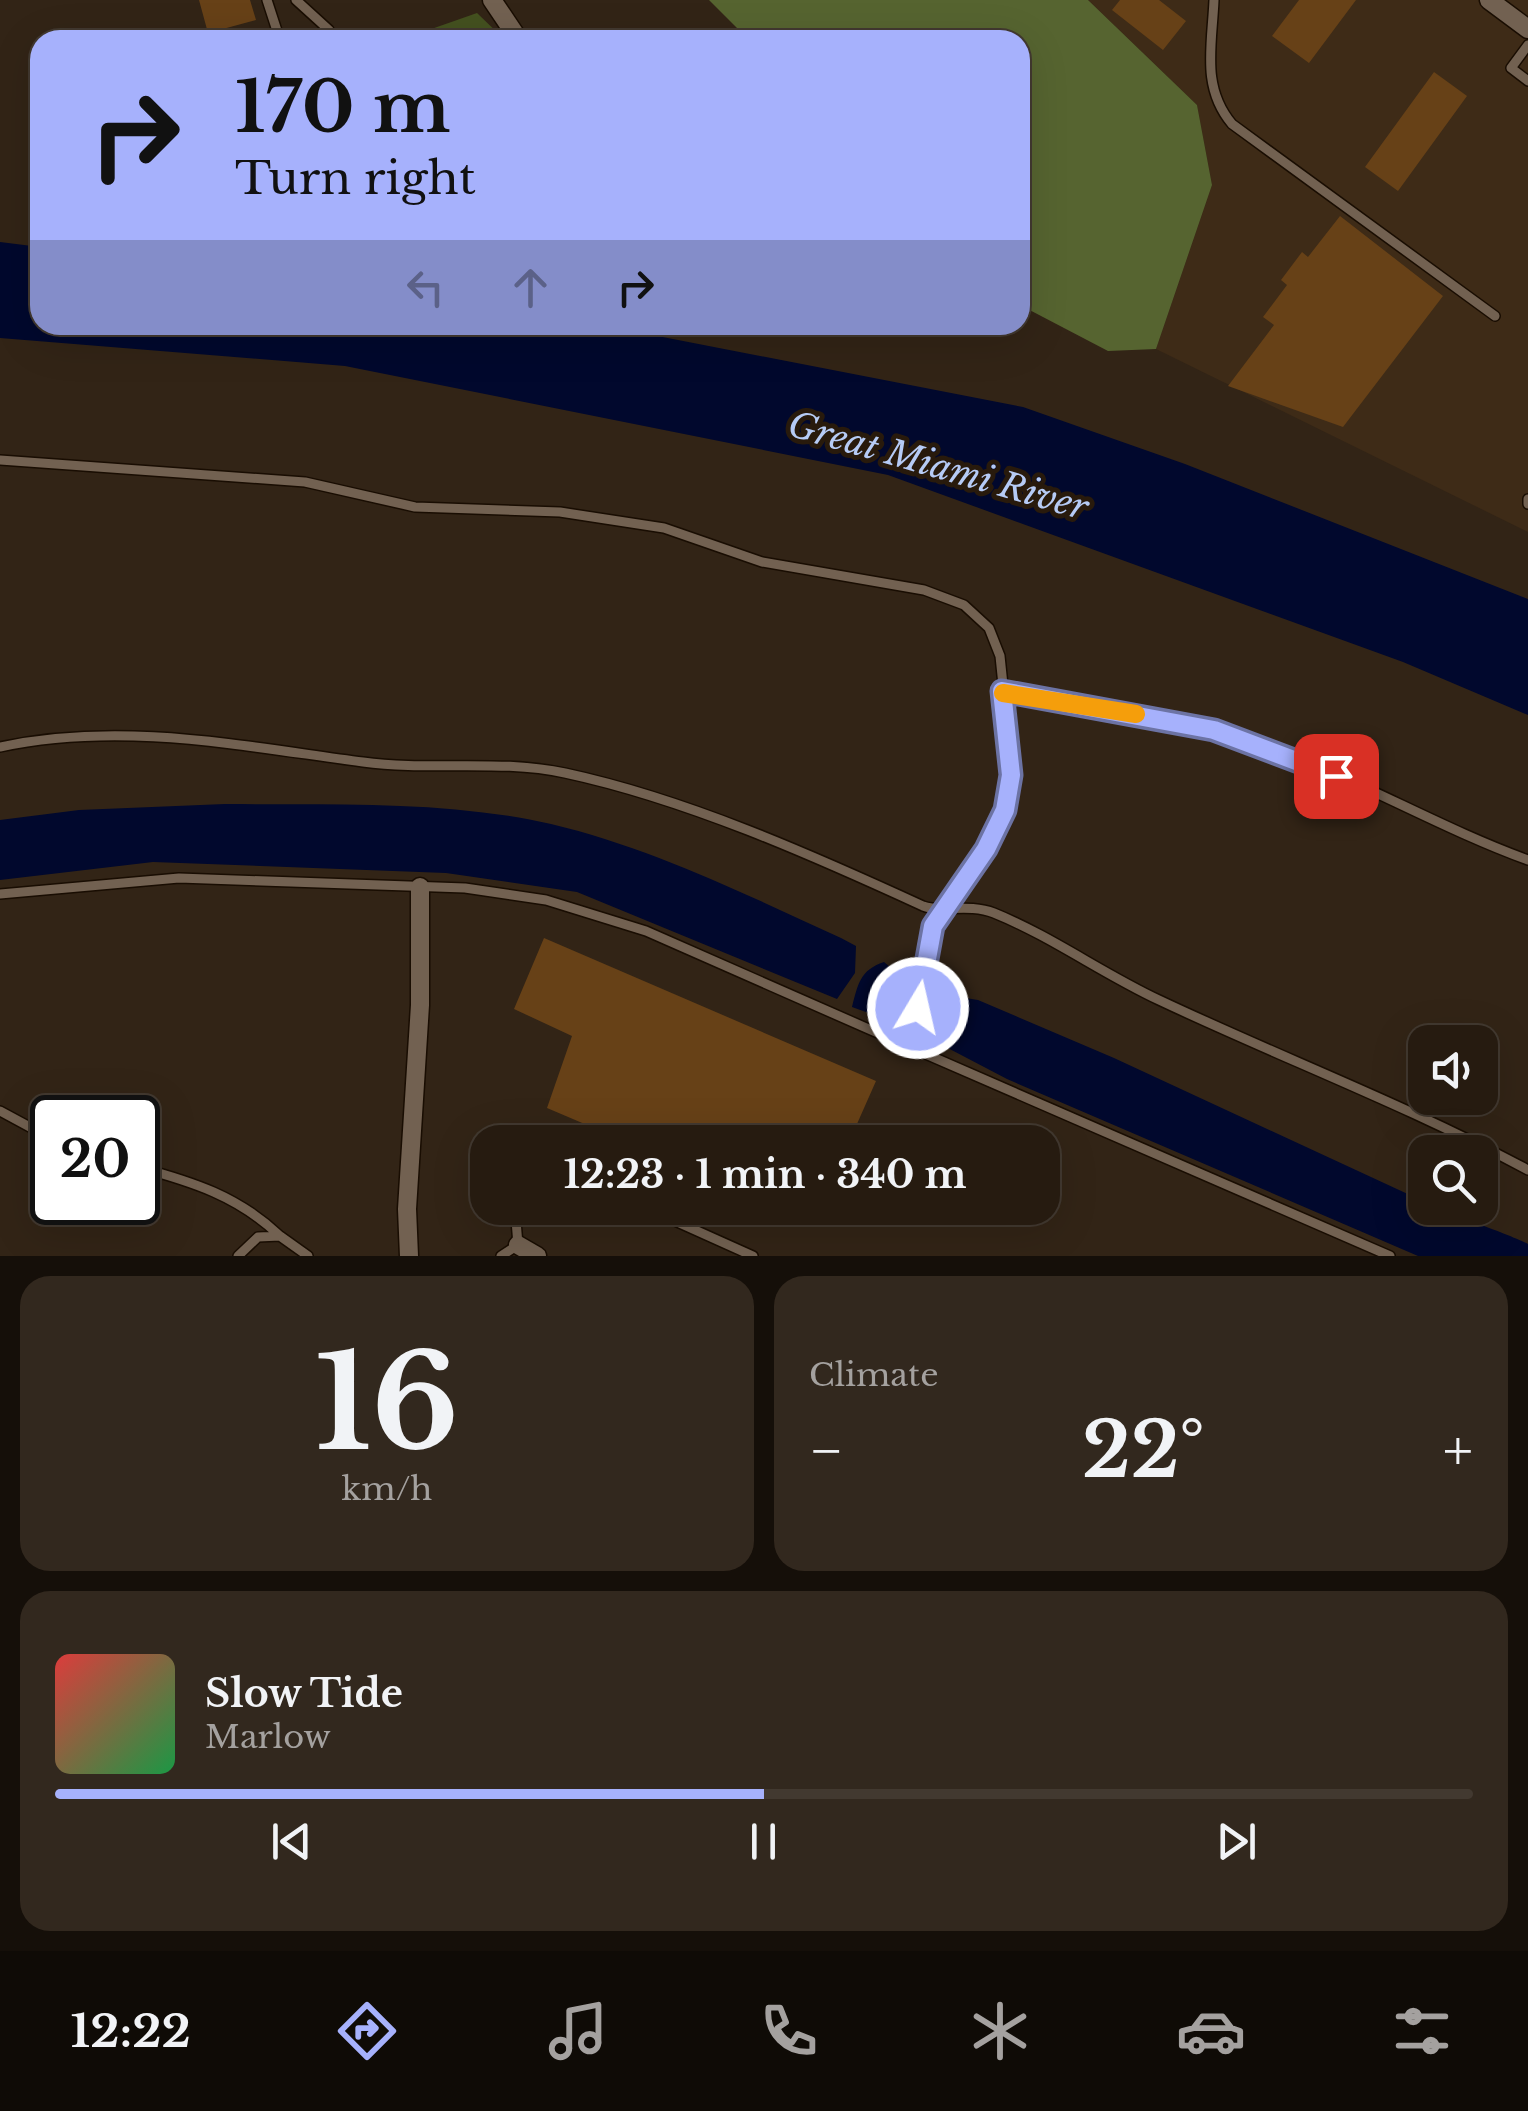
<!DOCTYPE html>
<meta charset="utf-8">
<style>
body{margin:0;font-family:"Libre Baskerville",serif;background:#32281e;color:#f1f3f6;height:100vh;display:flex;flex-direction:column;font-size:38px;white-space:nowrap}
*{box-sizing:border-box;margin:0}
p{font-size:32px;color:#a4a19f}
.icon{flex:none;width:55px;height:55px;fill:none;stroke:currentColor;stroke-width:2;stroke-linecap:round;stroke-linejoin:round}
.map{position:relative;height:1256px;overflow:hidden}
.panel{display:flex;flex-direction:column;gap:20px;padding:20px;background:#150f09;flex:1}
.panel>*{flex:none}
.hud{position:absolute;left:30px;top:30px;width:1000px;height:305px;border-radius:30px;box-shadow:0 10px 40px #0002,0 0 0 2px #423930;background:#a6b1fc;color:#111;overflow:hidden}
.controls{position:absolute;left:1408px;top:1025px;display:grid;gap:20px}
.controls a{display:grid;place-items:center;width:90px;height:90px;border-radius:20px;background:#261b10;box-shadow:0 10px 40px #0002,0 0 0 2px #423930;font-size:50px}
.speed{position:absolute;left:30px;top:1095px;display:flex;gap:20px;font-size:50px;font-weight:700;text-align:center}
.speed>*{display:grid;place-content:center;width:130px;height:130px;border-radius:50%;background:#261b10;box-shadow:0 10px 40px #0002,0 0 0 2px #423930;line-height:1}
.speed .limit{border:5px solid #111;border-radius:15px;background:#fff;color:#111}
.pin{position:absolute;display:grid;place-items:center;width:85px;height:85px;color:#fff;margin:-42px;border-radius:20px;box-shadow:0 5px 15px #0006}
.me{position:absolute;width:110px;margin:-55px;rotate:9deg;stroke-linejoin:round;filter:drop-shadow(0 0 8px #0008)}
.turn{display:flex;align-items:center;gap:35px;height:210px;padding:0 40px;font-size:45px}
.turn .icon{width:130px;height:130px;stroke-width:2.5}
.turn b{display:block;font-size:70px;line-height:85px}
.lanes{display:flex;align-items:center;height:95px;padding:0 40px;background:#0003;justify-content:center;gap:50px;direction:ltr}
.lanes .off{opacity:.35}
.big{font-size:75px;font-weight:800;line-height:1.1}
.panel .widget{flex:1;display:flex;flex-direction:column;justify-content:center;gap:15px;min-width:0;padding:0 35px;border-radius:30px;background:#32281e}
.panel .dial{align-items:center;gap:0}
.dial b{font-size:130px;line-height:1}
.song{display:flex;align-items:center;gap:30px}
.cover{width:120px;height:120px;border-radius:15px;background:linear-gradient(135deg,hsl(0 70% 55%),hsl(140 70% 35%))}
.played{height:10px;border-radius:5px;background:linear-gradient(90deg,#a6b1fc 50%,#423930 50%)}
.keys{display:flex;justify-content:space-around;direction:ltr}
.heat{display:flex;justify-content:space-between;align-items:center;font-size:55px;direction:ltr}
.panel .tiles{flex:1;display:grid;gap:20px;grid-template-columns:1fr 1fr}
.widget:last-child{grid-column:span 2}
.trip{position:absolute;left:470px;top:1125px;width:590px;height:100px;border-radius:30px;background:#261b10;box-shadow:0 10px 40px #0002,0 0 0 2px #423930;font-weight:800;line-height:100px;text-align:center}
.menu{display:flex;height:160px;justify-content:space-around;align-items:center;background:#0f0b06;color:#a4a19f}
.menu .icon{width:70px;height:70px}
.menu .active{color:#a6b1fc}
.menu b{font-size:45px;color:#f1f3f6}
.map>svg:first-child{display:block}
</style>
<div class="map">
<svg width="1528" height="1256" viewBox="0 0 1528 1256">
<rect width="100%" height="100%" fill="#322416"/>
<path fill="#3e2b17" d="M1088 0H1528V532L1156 349 1212 185 1197 105Z"/>
<path fill="#44511f" d="M477 13 505 40H400Z"/>
<path fill="#566430" d="M709 0H1088L1197 105 1212 185 1156 349 1108 351 1020 305V40H749Z"/>
<path fill="#01082d" d="M0 242 40 247V325H601L1023 407 1185 464 1528 599V715L1403 662 888 475 345 366 0 338Z
M225 804C331 805 446 800 551 824 652 848 747 895 841 938L856 946 855 973 837 999 577 892 446 873 153 862 0 880V820L79 810Z
M884 962 907 981 888 1020 852 1007C858 984 860 970 884 962Z
M953 996 978 1000 1114 1058 1425 1202V1208C1439 1208 1513 1236 1528 1244V1256H1418L1007 1079 942 1045 932 1034 942 1003Z"/>
<path fill="#674117" d="M199 0H250L256 20 208 33Z
M1120 0H1159L1186 21 1163 50 1112 10Z
M1299 0H1356L1309 63 1272 36Z
M1434 72 1467 96 1398 191 1365 167Z
M1340 216 1443 296 1343 427 1228 386 1274 325 1263 317 1287 285 1281 280 1302 252 1308 257Z
M544 938 876 1081 849 1142H627L547 1108 572 1036 514 1009Z"/>
<g fill="none" stroke-linecap="round" stroke-linejoin="round">
<defs>
<path id="service" d="M267 0 280 40
M1214 0C1212 46 1201 87 1232 124L1495 316
M292 40 321 36 329 30 296 0
M1528 45 1511 68 1528 81
M0 460 305 482 415 507 560 512 664 528 762 562 924 590 964 605 989 628 1000 656 1010 753 1009 794 997 830 933 926 918 1008 905 1045 1390 1256
M1528 499V504
M1002 691C1093 709 1183 718 1270 748 1358 779 1440 828 1528 860
M0 747C122 721 241 746 363 762 430 771 499 759 565 773 686 799 812 855 923 906 940 913 969 903 994 913 1051 936 1103 974 1159 1000 1282 1058 1409 1106 1528 1170
M0 894 179 878 465 888 546 900 646 931 905 1045
M0 1111 52 1139
M138 1167C193 1182 238 1196 280 1236
M646 1208 753 1256
M238 1256 258 1237 280 1236 308 1256
M501 1256 518 1245 515 1208"/>
<path id="minor" d="M492 0 519 40
M1489 0 1528 29
M518 1245 537 1256
M409 1256 407 1209 420 1005V887"/>
</defs>
<use href="#service" stroke="#190d02" stroke-width="12"/>
<use href="#minor" stroke="#190d02" stroke-width="21"/>
<use href="#service" stroke="#726151" stroke-width="9"/>
<use href="#minor" stroke="#726151" stroke-width="18"/>
</g>
<g fill="none" stroke-linecap="round" stroke-linejoin="round">
<defs>
<path id="route" d="M918 1008 933 926 986 849 1005 810 1011 775 1002 691 1214 730 1336 776"/>
</defs>
<use href="#route" stroke="#6c73a4" stroke-width="25"/>
<use href="#route" stroke="#a6b1fc" stroke-width="18"/>
<path stroke="#f59e0b" stroke-width="18" d="M1003 693 1136 714"/>
</g>
<g text-anchor="middle" stroke-width="10" stroke-linejoin="round" paint-order="stroke">
<g font-size="35" font-style="italic" fill="#b6cbf5" stroke="#281a0c">
<text transform="translate(938 466) rotate(16)" y="12">Great Miami River</text>
</g>
</g>
</svg>
<div class="controls">
<a><svg class="icon" aria-label="sound" viewBox="0 0 24 24"><path d="M4 9h4l5-4v14l-5-4H4zM17 9q2 3 0 6"/></svg></a>
<a><svg class="icon" aria-label="search" viewBox="0 0 24 24"><circle cx="10" cy="10" r="6"/><path d="M15 15l6 6"/></svg></a>
</div>
<div class="speed"><div class="limit">20</div></div>
<div class="pin" style="left:1336px;top:776px;background:#d93025"><svg class="icon" aria-label="arrive" viewBox="0 0 24 24"><path d="M6 21V4h12l-3 4 3 4H6"/></svg></div>
<svg class="me" style="left:918px;top:1008px" viewBox="-20 -20 40 40"><circle r="17" fill="#a6b1fc" stroke="#fff" stroke-width="3"/><path d="M0-11L8 9 0 5-8 9z" fill="#fff"/></svg>
<div class="trip">12:23 · 1 min · 340 m</div>
<div class="hud">
<div class="turn"><svg class="icon" aria-label="right" viewBox="0 0 24 24"><path d="M7 20v-9h11M14 6l5 5-5 5"/></svg><div><b>170 m</b>Turn right</div></div>
<div class="lanes"><svg class="icon off" aria-label="left" viewBox="0 0 24 24"><path d="M17 20v-9H6M10 6l-5 5 5 5"/></svg><svg class="icon off" aria-label="ahead" viewBox="0 0 24 24"><path d="M12 20V5M6 11l6-6 6 6"/></svg><svg class="icon" aria-label="right" viewBox="0 0 24 24"><path d="M7 20v-9h11M14 6l5 5-5 5"/></svg></div>
</div>
</div>
<section class="panel">
<div class="tiles">
<div class="widget dial"><b>16</b><p>km/h</p></div>
<div class="widget"><p>Climate</p>
<div class="heat"><a>−</a><b class="big">22°</b><a>+</a></div>
</div>
<div class="widget">
<div class="song"><i class="cover"></i><div><b>Slow Tide</b><p>Marlow</p></div></div>
<div class="played"></div>
<div class="keys"><svg class="icon" aria-label="previous" viewBox="0 0 24 24"><path d="M18 5L8 12l10 7zM5 5v14"/></svg><svg class="icon" aria-label="pause" viewBox="0 0 24 24"><path d="M8 5v14M16 5v14"/></svg><svg class="icon" aria-label="next" viewBox="0 0 24 24"><path d="M6 5l10 7-10 7zM19 5v14"/></svg></div>
</div>
</div>
</section>
<nav class="menu">
<b>12:22</b>
<svg class="icon active" aria-label="directions" viewBox="0 0 24 24"><path d="M12 3l9 9-9 9-9-9zM9 14v-3h6M13 9l2 2-2 2"/></svg>
<svg class="icon" aria-label="music" viewBox="0 0 24 24"><path d="M9 18V5l10-2v13"/><circle cx="6" cy="18" r="3"/><circle cx="16" cy="16" r="3"/></svg>
<svg class="icon" aria-label="phone" viewBox="0 0 24 24"><path d="M5 4h4l2 5-3 2q2 4 5 5l2-3 5 2v4C11 20 4 13 5 4z"/></svg>
<svg class="icon" aria-label="climate" viewBox="0 0 24 24"><path d="M12 3v18M4 7l16 10M4 17L20 7"/></svg>
<svg class="icon" aria-label="car" viewBox="0 0 24 24"><path d="M5 17H2v-5l4-1 3-4h7l3 4 3 1v5h-3M9 17h6M6 11h13"/><circle cx="7" cy="17" r="2"/><circle cx="17" cy="17" r="2"/></svg>
<svg class="icon" aria-label="filters" viewBox="0 0 24 24"><path d="M4 7h16M4 17h16"/><circle cx="9" cy="7" r="2"/><circle cx="15" cy="17" r="2"/></svg>
</nav>
